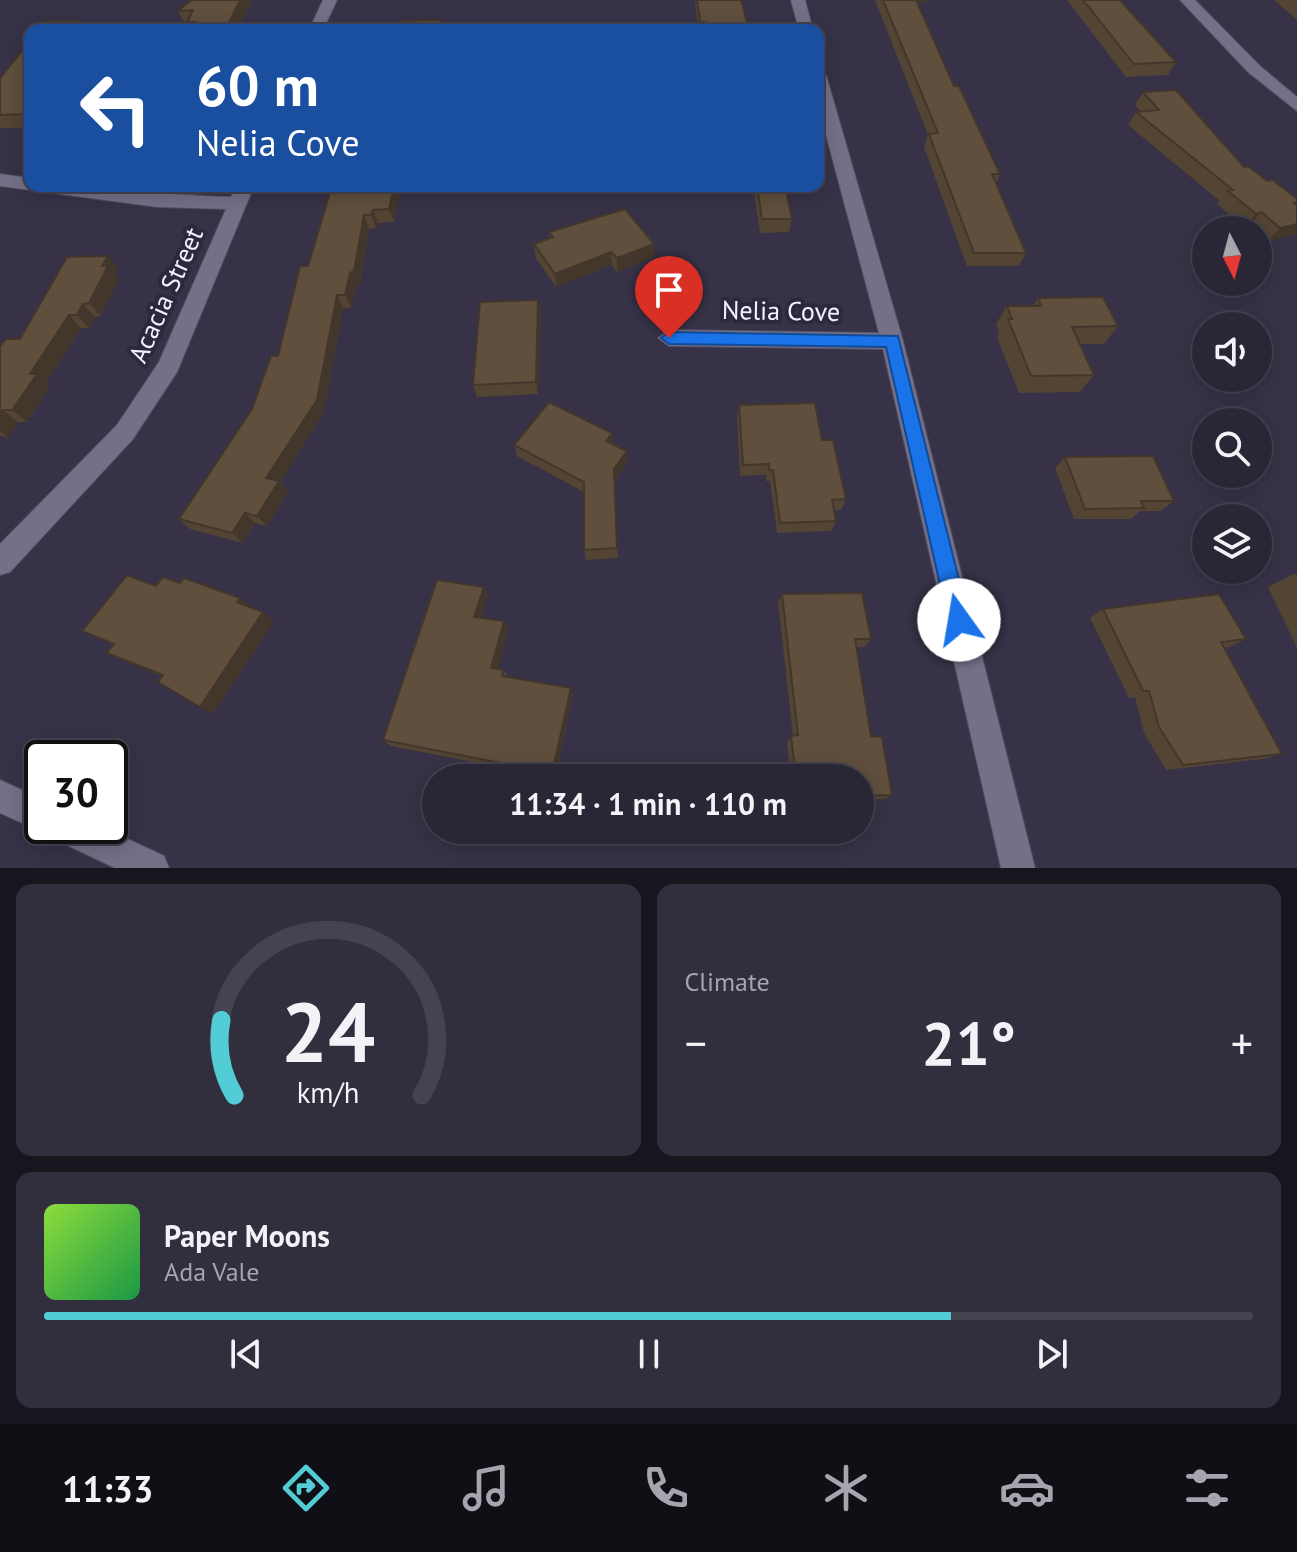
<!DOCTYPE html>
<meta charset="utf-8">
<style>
body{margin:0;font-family:"PT Sans",sans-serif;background:#312e3d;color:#f1f3f6;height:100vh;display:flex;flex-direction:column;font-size:30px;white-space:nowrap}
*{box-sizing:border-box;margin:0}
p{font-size:26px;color:#a5a5ad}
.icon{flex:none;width:44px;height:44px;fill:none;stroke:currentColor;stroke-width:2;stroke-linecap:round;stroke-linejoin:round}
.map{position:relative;height:868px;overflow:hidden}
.sheet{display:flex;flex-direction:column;gap:16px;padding:16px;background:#17151d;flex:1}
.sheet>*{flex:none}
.hud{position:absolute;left:24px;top:24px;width:800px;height:168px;border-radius:16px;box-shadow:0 4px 20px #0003,0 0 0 2px #454350;background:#1a4fa0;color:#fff;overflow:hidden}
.needle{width:52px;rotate:174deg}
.controls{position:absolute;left:1192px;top:216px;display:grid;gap:16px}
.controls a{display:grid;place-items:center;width:80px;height:80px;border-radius:50%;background:#292635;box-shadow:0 4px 20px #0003,0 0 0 2px #454350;font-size:40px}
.speed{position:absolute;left:24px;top:740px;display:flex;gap:16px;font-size:40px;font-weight:700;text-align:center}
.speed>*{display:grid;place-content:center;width:104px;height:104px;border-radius:50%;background:#292635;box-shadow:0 4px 20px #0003,0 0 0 2px #454350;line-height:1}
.speed .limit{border:4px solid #111;border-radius:12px;background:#fff;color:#111}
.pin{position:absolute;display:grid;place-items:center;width:68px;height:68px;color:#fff;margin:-82px -34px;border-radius:50% 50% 50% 0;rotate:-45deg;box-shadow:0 0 8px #0007}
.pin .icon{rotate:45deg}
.me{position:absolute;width:88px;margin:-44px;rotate:347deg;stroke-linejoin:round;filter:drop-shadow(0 0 6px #0008)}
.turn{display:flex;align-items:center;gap:28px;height:168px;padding:0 40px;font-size:36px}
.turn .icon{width:104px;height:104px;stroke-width:2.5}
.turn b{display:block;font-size:56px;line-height:68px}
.big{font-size:60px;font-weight:700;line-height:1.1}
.sheet .card{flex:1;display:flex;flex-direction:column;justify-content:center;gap:12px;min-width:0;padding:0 28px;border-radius:16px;background:#312e3d}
.sheet .dial{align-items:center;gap:0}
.dial svg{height:208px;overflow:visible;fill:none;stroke:#454350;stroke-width:7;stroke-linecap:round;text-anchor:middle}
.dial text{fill:#f1f3f6;stroke:none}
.song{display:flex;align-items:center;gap:24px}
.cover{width:96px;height:96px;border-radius:12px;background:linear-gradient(135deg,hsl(90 70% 55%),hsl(140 70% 35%))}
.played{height:8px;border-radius:4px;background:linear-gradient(90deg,#52ccd5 75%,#454350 75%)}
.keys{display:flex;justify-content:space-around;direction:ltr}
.heat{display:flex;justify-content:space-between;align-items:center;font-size:44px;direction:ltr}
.sheet .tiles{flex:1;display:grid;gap:16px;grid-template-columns:1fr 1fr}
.card:last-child{grid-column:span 2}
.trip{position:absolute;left:422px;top:764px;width:452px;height:80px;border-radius:40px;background:#292635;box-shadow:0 4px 20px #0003,0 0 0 2px #454350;font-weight:700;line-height:80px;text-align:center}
.menu{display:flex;height:128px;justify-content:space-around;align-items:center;background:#100f15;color:#a5a5ad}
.menu .icon{width:56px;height:56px}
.menu .active{color:#52ccd5}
.menu b{font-size:36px;color:#f1f3f6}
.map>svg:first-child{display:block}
</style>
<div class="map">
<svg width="1297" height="868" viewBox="0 0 1297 868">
<rect width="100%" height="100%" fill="#373247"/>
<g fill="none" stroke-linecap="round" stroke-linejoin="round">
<defs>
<path id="street" d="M323 0H337L323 30H309Z
M791 0H805L813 30H799Z
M1180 0H1195L1260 66 1297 97V111L1248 72Z
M818 70 826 75 903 341 1035 868H1001L883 349 669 346 658 338 669 330 879 333 818 105Z
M0 174 30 178V186C97 186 164 195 231 197L236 186H254L177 372 133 439 10 572 0 575V544L117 425 159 362 226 209 157 207 0 186Z
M0 780 42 799V826H100L164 856 169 868H115L52 838 49 829 42 832 0 813Z"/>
</defs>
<use href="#street" stroke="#514e5f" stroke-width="2"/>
<use href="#street" fill="#757088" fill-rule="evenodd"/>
</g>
<path fill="#534434" d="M191 0H252L238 30H191L188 24H185L178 11Z
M695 0H741L749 30H698Z
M875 0H928L918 4 954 86 1000 174 996 184 1026 253 1019 266H967L924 147 928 135Z
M1067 0H1120L1176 62 1168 75 1126 77Z
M1274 0H1297V20Z
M30 41V128H0V78Z
M1143 92 1244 167 1297 199V234L1268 241 1258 233V230H1254L1249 226 1244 227 1217 204 1220 201 1128 125 1136 112 1140 111 1135 105Z
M332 186 400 193 394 222 378 223 376 228 369 229 360 284 356 286 351 308H343L324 412 280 482 288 492 267 526 255 523 243 543 190 529 179 519 252 409 278 356 308 266Z
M753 186H785L792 219 789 232 760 233Z
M549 232 654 244V257L617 272 612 265 556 287 536 258 534 244 550 238Z
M118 269 115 274 119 279 101 316 95 317 89 328H81L46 383 50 386 27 422H18L8 437 0 436V346L20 339Z
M1038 298 1118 326 1104 344H1080L1094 375 1080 392 1019 393 997 337 999 334 996 324 1007 306H1033Z
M541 312 538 394 477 397 473 385Z
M739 405 822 440 846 499 841 510H834L836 521 831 531 777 533 770 481H766V475L740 476 737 416Z
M613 444 628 462 615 480 618 558 586 560 584 550V492L517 456 514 445Z
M1065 457 1174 501 1161 511H1140L1131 519H1074L1055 468Z
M1293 574H1297V648L1268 587Z
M156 586 251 607 263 612 274 621 213 714 200 707 162 676 122 660 107 653 113 645 82 631Z
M484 587 488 596 481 618 504 621 508 629 498 669 504 670 508 677 573 695 555 778 391 746 383 740Z
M782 594 871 639 864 647H856L871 736 892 795 885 799 860 800V778H791L787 742 791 736H793L778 603Z
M1103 609 1246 639 1229 647 1224 648 1282 754 1263 759 1166 770 1144 733 1135 697 1129 698 1090 618Z"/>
<path fill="#43372b" d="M240 0H252L238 30H228L227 27Z
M911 0H928L910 6Z
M81 21 87 30H75Z
M30 106V122L24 114Z
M394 186H397L400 193 394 222 389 209Z
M373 210 378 223 376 228 371 215Z
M1261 212 1249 226 1244 227 1256 214Z
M364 215 369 229 360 284 356 286 351 308 345 295Z
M1297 224V234L1268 241 1280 228Z
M654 244V257L617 272V258Z
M611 252 612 265 556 287 555 274Z
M108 256 118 269 115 274 119 279 101 316 89 303 102 266Z
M337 295 343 308 324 412 280 482 288 492 267 526 257 516 266 478Z
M538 300 541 312 538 394 536 382Z
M83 304 95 317 89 328 77 315Z
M69 315 81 328 46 383 50 386 27 422 12 410 30 374Z
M3 410 18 422 8 437 0 431V414Z
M612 433 613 445 606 441Z
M627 451 628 462 615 480 618 558 614 469Z
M245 513 255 523 243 543 232 533Z
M484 587 488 596 479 625 474 617Z
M240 598 251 607 249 611 237 602Z
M263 612 274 621 213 714 200 707Z
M504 621 508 629 496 676 491 668Z
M571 688 573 695 555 778 552 773Z"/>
<path fill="#604f3d" stroke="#43372b" stroke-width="2" d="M191 0H240L227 27H232L230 30H192L196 22H187L193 10 178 11Z
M697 0H741L749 30H706L705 22H700Z
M883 0H916L954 86H959L1000 174H992L1026 253H974L929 134 938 133Z
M1083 0H1120L1176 62 1134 64Z
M441 20 439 30H398L400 21Z
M46 21H81L75 30H39Z
M570 22 581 30H548Z
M30 41V106L24 114 0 115V78Z
M1176 90 1244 167 1248 166 1267 181 1273 180 1297 199V202L1294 203 1297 205V224L1280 228 1261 212 1256 214 1228 191 1233 190 1136 112 1159 110 1143 92Z
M332 186H394L389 209 373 210 371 215H364L354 271 350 273 345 295H337L317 400 266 478 279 481 257 516 245 513 232 533 179 519 252 409 271 356H278L300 266H308Z
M757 186H785L792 219H762Z
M625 209 654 244 617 258 611 252 555 274 534 244 553 237 549 232Z
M108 256 102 266H108L89 303 83 304 77 315H69L30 374H37L12 410H3L0 414V346L6 339H20L67 257Z
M1103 297 1118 326 1072 327 1094 375 1031 376 1008 319H1012L1007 306H1041L1038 298Z
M538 300 536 382 473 385 480 302Z
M549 402 612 433 606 441 627 451 614 469 617 548 584 550V482L514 445Z
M815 403 822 440H833L846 499 832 500 836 521 780 523 773 470H769V464L743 465 739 405Z
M1153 456 1174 501H1141L1144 508 1085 509 1065 457Z
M127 575 156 586 163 577 180 583 184 578 240 598 237 602 263 612 200 707 158 682 163 675 107 653 114 644 82 631Z
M437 580 484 587 474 617 504 621 491 668 504 670 502 676 571 688 552 773 383 740Z
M862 593 871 639H855L871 736 882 737 892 795 860 796V778H796L791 736 798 735 782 594Z
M1219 594 1246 639 1221 642 1282 754 1183 765 1159 727 1149 691H1143L1103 609Z"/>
<path fill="#1a73e8" stroke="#114b97" stroke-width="2" d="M669 332 898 336 969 620 966 627 959 630 951 627 948 620 886 347 669 344 661 338Z"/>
<g text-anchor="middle" stroke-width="8" stroke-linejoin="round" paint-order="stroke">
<g font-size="26" fill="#f4f1ff" stroke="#2d283c">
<text transform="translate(166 295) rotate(-66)" y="9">Acacia Street</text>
<text transform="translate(781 311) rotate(1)" y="9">Nelia Cove</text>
</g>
</g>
</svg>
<div class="controls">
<a><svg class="needle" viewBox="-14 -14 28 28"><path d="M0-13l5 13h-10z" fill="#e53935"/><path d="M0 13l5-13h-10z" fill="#a5a5ad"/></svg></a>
<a><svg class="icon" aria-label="sound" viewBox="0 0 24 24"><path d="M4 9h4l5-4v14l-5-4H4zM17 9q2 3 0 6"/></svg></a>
<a><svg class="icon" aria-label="search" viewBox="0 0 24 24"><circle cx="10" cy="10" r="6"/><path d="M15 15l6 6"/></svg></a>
<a><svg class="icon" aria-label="layers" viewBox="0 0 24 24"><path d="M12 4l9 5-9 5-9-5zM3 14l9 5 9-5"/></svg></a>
</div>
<div class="speed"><div class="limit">30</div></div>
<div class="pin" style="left:669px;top:338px;background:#d93025"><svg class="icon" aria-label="arrive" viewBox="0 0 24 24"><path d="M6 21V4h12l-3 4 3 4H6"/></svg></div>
<svg class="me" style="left:959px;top:620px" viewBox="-20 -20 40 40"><circle r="19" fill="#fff"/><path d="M0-13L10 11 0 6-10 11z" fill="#1a73e8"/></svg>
<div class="trip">11:34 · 1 min · 110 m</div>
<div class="hud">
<div class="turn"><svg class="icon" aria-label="left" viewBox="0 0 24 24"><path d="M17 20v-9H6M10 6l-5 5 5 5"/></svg><div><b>60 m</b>Nelia Cove</div></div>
</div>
</div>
<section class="sheet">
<div class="tiles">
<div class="card dial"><svg viewBox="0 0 100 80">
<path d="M14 69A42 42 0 1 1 86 69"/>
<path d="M14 69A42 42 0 0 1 9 40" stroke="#52ccd5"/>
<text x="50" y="56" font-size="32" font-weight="700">24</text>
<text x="50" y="72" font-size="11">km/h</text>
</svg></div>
<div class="card"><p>Climate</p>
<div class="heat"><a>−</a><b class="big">21°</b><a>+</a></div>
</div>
<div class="card">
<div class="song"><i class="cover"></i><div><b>Paper Moons</b><p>Ada Vale</p></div></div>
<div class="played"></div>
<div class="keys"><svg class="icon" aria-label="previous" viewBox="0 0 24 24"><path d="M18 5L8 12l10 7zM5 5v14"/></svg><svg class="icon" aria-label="pause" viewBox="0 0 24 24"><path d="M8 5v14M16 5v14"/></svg><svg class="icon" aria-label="next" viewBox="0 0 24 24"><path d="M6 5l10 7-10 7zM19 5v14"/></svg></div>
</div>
</div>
</section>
<nav class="menu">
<b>11:33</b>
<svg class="icon active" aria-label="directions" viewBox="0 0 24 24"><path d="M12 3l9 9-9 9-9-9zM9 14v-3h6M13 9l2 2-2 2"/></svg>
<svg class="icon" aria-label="music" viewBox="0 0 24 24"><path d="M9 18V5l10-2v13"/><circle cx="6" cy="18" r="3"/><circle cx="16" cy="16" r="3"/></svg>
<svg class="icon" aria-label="phone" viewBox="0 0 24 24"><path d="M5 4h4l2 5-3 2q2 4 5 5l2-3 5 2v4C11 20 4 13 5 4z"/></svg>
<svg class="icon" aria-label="climate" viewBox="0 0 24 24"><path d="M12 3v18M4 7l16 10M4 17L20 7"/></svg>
<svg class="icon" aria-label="car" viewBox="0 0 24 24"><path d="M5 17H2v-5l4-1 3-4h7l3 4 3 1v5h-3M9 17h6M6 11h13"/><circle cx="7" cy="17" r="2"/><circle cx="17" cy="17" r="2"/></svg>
<svg class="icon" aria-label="filters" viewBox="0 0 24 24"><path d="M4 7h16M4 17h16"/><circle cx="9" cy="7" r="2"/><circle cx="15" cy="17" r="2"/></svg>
</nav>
